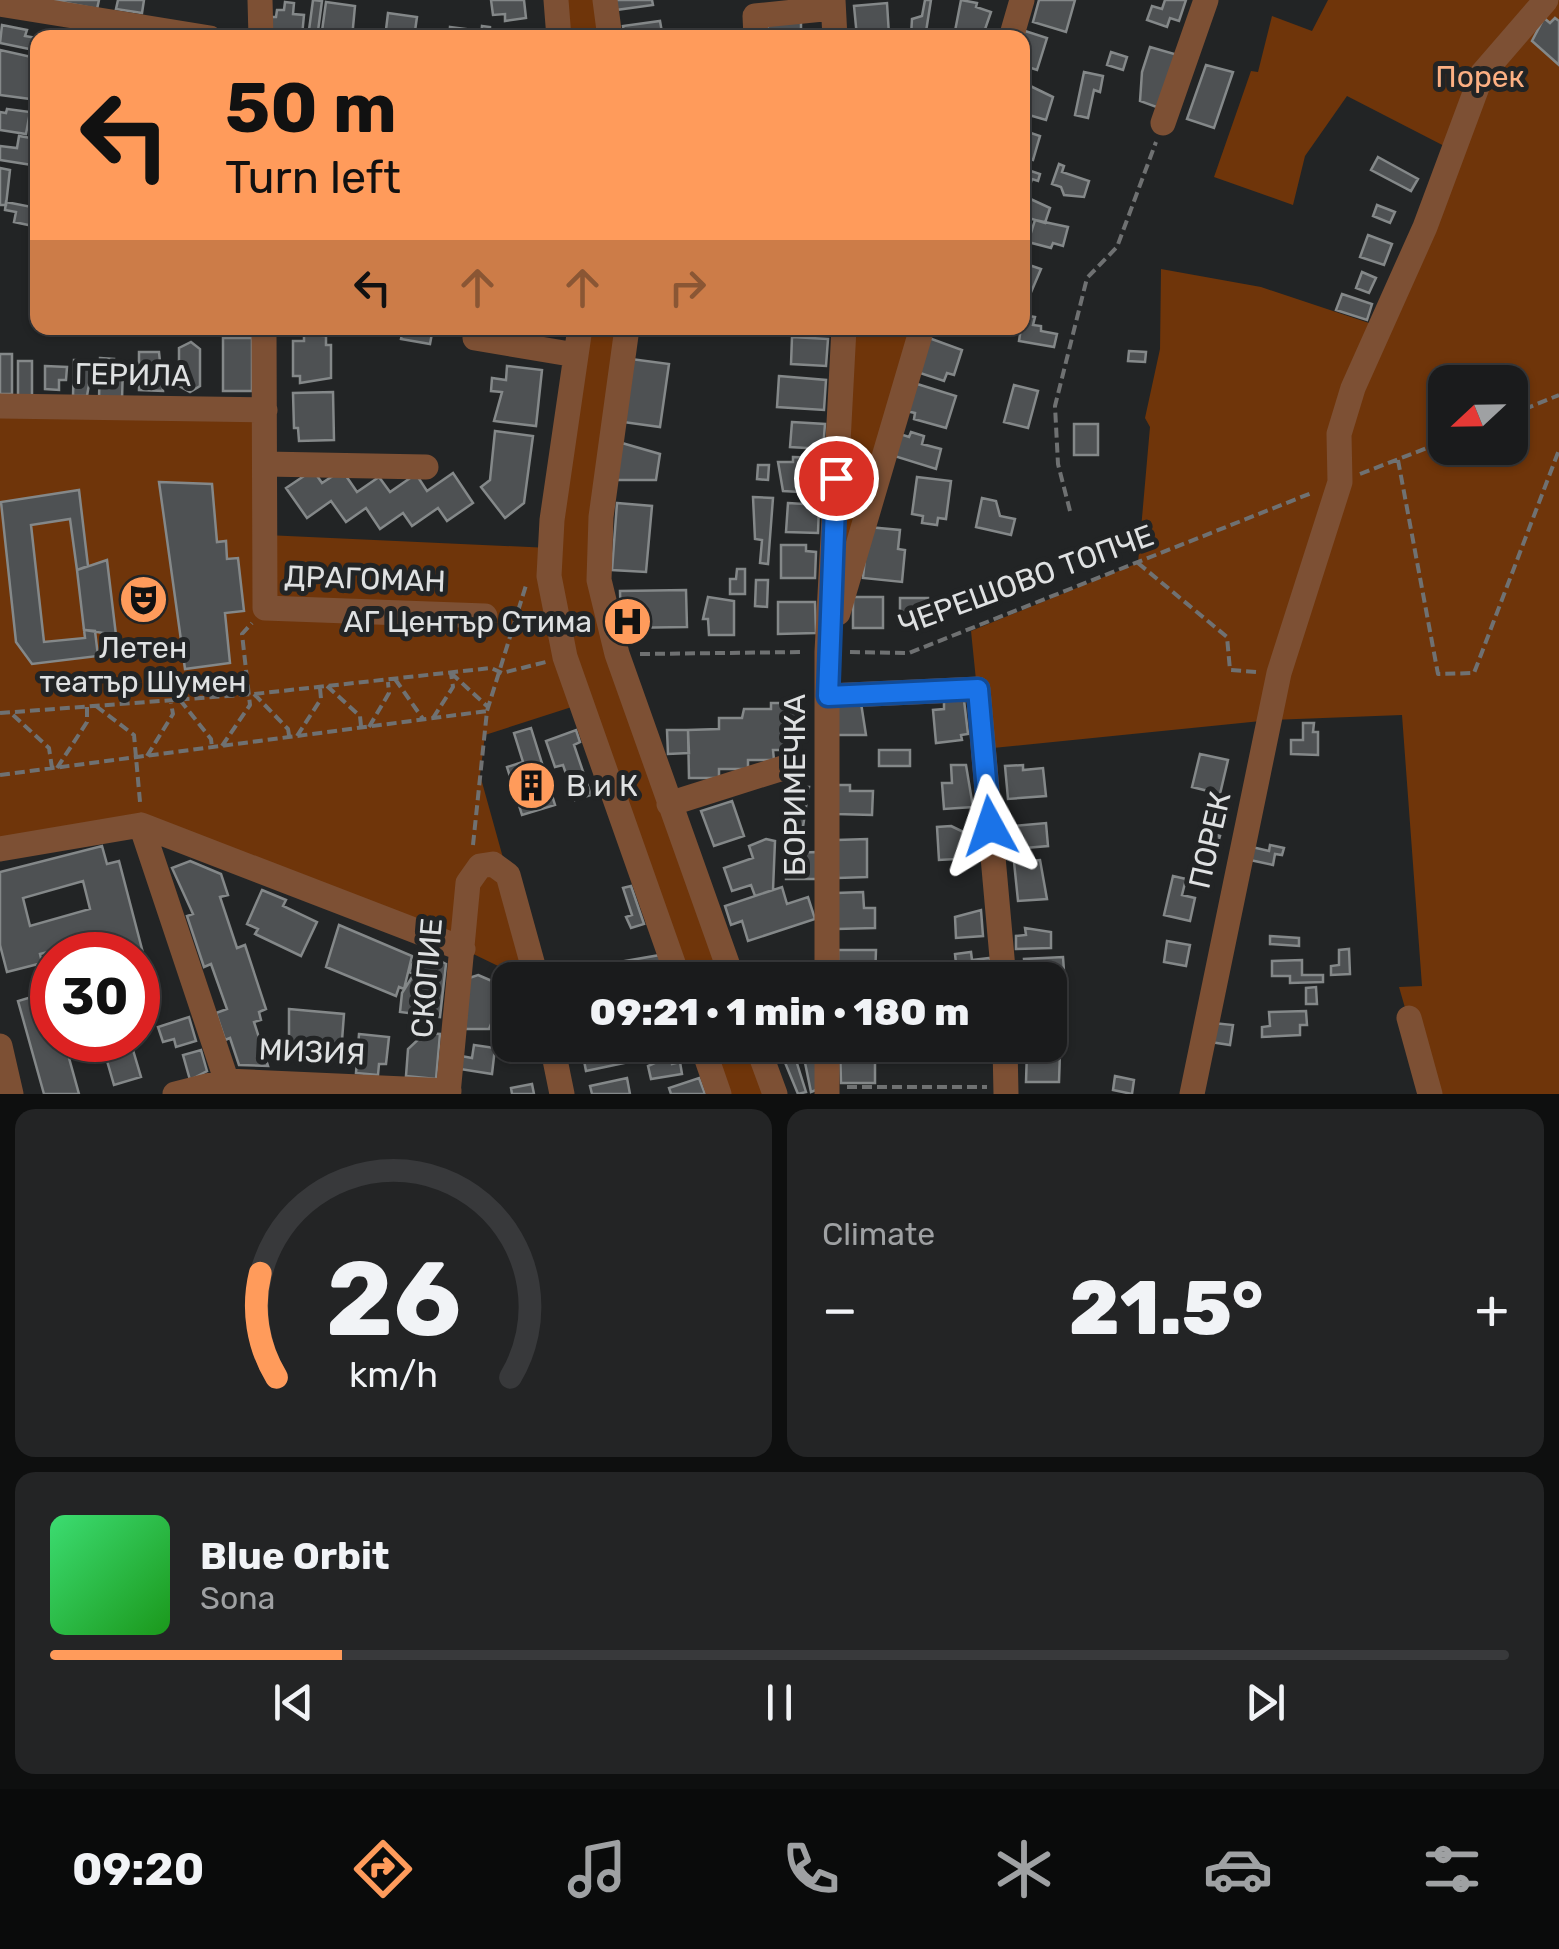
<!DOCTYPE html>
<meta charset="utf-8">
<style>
body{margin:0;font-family:Rubik,sans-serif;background:#232425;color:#f1f3f6;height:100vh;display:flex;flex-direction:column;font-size:38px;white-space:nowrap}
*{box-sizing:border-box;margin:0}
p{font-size:32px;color:#9fa1a3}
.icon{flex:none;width:55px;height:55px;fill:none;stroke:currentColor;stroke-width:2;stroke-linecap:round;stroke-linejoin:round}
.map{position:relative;height:1094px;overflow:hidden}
.panel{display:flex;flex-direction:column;gap:15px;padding:15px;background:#0e0f0f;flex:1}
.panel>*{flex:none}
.guide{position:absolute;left:30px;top:30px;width:1000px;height:305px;border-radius:20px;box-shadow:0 2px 8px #0004,0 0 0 2px #38393b;background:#ff9b5b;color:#111;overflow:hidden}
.needle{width:65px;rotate:248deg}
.tools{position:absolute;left:1428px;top:365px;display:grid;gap:20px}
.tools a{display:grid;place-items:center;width:100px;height:100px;border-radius:20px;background:#1a1b1c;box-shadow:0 2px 8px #0004,0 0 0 2px #38393b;font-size:50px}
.speed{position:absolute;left:30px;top:932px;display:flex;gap:20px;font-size:50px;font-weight:700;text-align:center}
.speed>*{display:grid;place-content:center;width:130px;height:130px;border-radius:50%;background:#1a1b1c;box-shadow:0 2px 8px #0004,0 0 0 2px #38393b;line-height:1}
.speed .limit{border:15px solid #d22;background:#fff;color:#111}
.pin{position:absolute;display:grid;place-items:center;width:85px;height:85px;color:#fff;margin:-42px;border:5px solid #fff;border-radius:50%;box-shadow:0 2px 10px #0007}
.me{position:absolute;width:110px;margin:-55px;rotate:355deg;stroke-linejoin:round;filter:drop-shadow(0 0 8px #0008)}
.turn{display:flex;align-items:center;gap:35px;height:210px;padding:0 30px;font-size:45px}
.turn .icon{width:130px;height:130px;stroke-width:2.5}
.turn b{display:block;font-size:70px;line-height:85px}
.lanes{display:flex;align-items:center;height:95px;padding:0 30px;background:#0003;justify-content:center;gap:50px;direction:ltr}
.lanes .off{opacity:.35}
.big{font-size:75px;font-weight:800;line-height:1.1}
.panel .tile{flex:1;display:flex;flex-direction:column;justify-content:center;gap:15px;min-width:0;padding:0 35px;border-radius:20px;background:#232425}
.panel .dial{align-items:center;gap:0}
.dial svg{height:260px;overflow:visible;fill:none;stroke:#38393b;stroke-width:7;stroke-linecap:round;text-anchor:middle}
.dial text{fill:#f1f3f6;stroke:none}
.song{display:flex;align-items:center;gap:30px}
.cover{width:120px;height:120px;border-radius:15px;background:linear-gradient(135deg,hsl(140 70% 55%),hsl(120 70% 35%))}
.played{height:10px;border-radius:5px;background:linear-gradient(90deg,#ff9b5b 20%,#38393b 20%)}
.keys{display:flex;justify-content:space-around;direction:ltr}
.heat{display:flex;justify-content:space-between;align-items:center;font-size:55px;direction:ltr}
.panel .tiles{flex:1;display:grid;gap:15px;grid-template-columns:1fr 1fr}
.tile:last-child{grid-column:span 2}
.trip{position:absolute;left:492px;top:962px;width:575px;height:100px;border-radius:20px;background:#1a1b1c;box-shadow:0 2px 8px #0004,0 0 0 2px #38393b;font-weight:800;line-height:100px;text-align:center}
.tabs{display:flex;height:160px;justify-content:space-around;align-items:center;background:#0a0b0b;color:#9fa1a3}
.tabs .icon{width:70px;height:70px}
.tabs .current{color:#ff9b5b}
.tabs b{font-size:45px;color:#f1f3f6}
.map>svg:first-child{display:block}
</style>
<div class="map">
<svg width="1559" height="1094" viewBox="0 0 1559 1094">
<rect width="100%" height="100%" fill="#222425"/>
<path fill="#6f350a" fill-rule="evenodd" d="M556 0H605L610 37H559Z
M1328 0H1559V1094H1430L1399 987 1422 986 1402 715 1271 720 983 749 971 631 1138 563 1150 427 1145 418 1160 349 1161 269 1261 287 1381 327 1454 151 1347 96 1305 156 1293 205 1214 177 1251 71 1258 72 1272 16 1312 31ZM1445 382H1510V448H1445Z
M580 328H627L599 580 733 980H679L581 704 485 735 480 775 537 980H527L463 949 141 825 0 849V406L265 410 266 535 550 548Z
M844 328H922L829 591Z
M702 1045H757L775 1094H719Z"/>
<path fill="#4e5153" stroke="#848889" stroke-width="2.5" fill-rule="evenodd" d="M51 0H99L97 9Z
M118 0H144L142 13 116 9Z
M313 0 322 1 318 31 309 30Z
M491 0H524L526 18 505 21V14L493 15Z
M615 0H652L653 5 616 10Z
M925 0H931L925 38 911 36 912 19 922 16Z
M961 0 977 3 976 7 991 12 982 38 955 31Z
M1039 0H1075L1066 32 1033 22Z
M1165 0H1186L1179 21 1170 18 1167 27 1147 20 1152 6 1162 9Z
M285 2 294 3 293 14 304 15 302 36 270 33 271 17H276L277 10H284Z
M326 2 355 6 352 38H321Z
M887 3 889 35 857 37 854 6Z
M388 13 417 17 414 38H385Z
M1544 18 1550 23 1555 18 1559 21V65L1532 41Z
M801 20V38H768L767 21Z
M660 21 663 38H625L623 26Z
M2 25 27 30 25 36 37 38 34 50 0 43Z
M482 26 490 27V33L510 38H481Z
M450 27 474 30 473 38H449Z
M1022 30 1047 38 1037 70 1022 65Z
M1150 47 1178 55 1159 108 1140 101 1142 72Z
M0 50 36 58 38 100 0 95Z
M1111 52 1127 57 1123 70 1107 65Z
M1206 65 1233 72 1214 128 1187 119Z
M1084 72 1103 76 1100 92 1094 90 1088 118 1075 115Z
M1022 82 1053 97 1046 120 1022 113Z
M7 109 30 112 26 134 0 130V112L6 113Z
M1022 130 1040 136 1033 160 1022 157Z
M19 136 37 139 32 165 0 160V146L17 148Z
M1378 157 1418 179 1411 191 1371 170Z
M1059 164 1064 166 1062 172 1089 181 1084 197 1064 195 1061 187 1052 184Z
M0 168 10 170 6 205H0Z
M1022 168 1040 174 1038 181 1032 179 1027 194 1022 192Z
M1024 196 1050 208 1045 223 1022 216Z
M6 202 32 207 38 227 14 222 16 212 5 210Z
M1377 205 1395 212 1390 223 1373 216Z
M1035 220 1068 227 1063 246 1053 243 1051 248 1028 242Z
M1368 235 1392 244 1384 265 1360 257Z
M1029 265 1041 269 1026 304 1022 286Z
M1362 272 1376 278 1369 293 1356 288Z
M1342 294 1372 304 1367 320 1336 310Z
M1023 315 1035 317 1033 325 1041 326V331L1057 334 1054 347 1019 341Z
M403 328H433L430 344 401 339Z
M304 335 326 336V345H331V378L300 383V376H293V341H304Z
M792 337 828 339 826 366 791 364Z
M223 338H252V391H223Z
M929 338 962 350 954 375 947 373 944 381 917 372Z
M191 342 200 349V386L190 392 179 386V348Z
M1129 351 1146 352 1145 362 1128 361Z
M139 352H159L163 391 139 390Z
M0 354H12V394H0Z
M100 358 114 359 113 366H123L122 400 99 399Z
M631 359 669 364 660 427 623 422Z
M74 360 93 361 87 396H73Z
M18 361H32V396L18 395Z
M45 366 67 367 66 380H59V390L45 389Z
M507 366 542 370 536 426 494 421 502 392 491 391 492 378 506 380Z
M779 376 826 380 824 410 777 407Z
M914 383 956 396 946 428 914 419 915 413 906 411Z
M1014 385 1038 391 1028 428 1004 422Z
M333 392 334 440 299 441 298 428H294L293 393Z
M792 422 825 424 823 449 790 447Z
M1074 424H1098V455H1074Z
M495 431 533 436 524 503 505 518 481 487 490 480Z
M911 432 924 436 922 444 941 449 936 469 891 455 897 433 909 437Z
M622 443 660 454 656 480H616Z
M793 457 821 458 819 493 783 491 778 462H793Z
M758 465H769L768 480 757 479Z
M313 470 322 483 342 470 357 492 379 477 390 492 416 474 427 491 453 473 473 503 447 521 438 508 412 526 403 513 380 529 366 508 346 522 331 501 307 518 286 488Z
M917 477 951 481 946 519 938 518 937 525 922 523 923 516 912 514Z
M159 482 212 484 217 542 226 541 227 559 238 558 244 611 225 613 230 663 185 669Z
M79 490 88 566 77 570 70 519 31 525 44 642 85 638 84 630 95 631 98 656 32 664 16 642 1 502Z
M753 497 773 498 768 564 760 563 762 540 755 539Z
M982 498 996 501 1000 516 1015 519 1011 535 976 527Z
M617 503 652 506 646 572 612 570Z
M788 503 819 505 818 533 786 532Z
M868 527 900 530 898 549 905 550 902 582 863 578Z
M781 545H806V551L816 552 815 578H781Z
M107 560 116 635 84 630 77 570Z
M737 569H745V594H730V579H736Z
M756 580H768L767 607 755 606Z
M686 590 687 627 621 628 620 591Z
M708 597 734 601V635H709L708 619H703Z
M853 597H883V628H853Z
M900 598H928V627H900Z
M778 602H815L816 633 778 634Z
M964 700 968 734 961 735 962 740 936 743 933 710 944 709V701Z
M771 703H800V750H773L774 760H748V769H719V778H689L688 730 719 729V718H742L744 709H771Z
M861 703 866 735H835V704Z
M1303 723H1314L1313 732H1318V755L1291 754V740H1303Z
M531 728 555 805 522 815 507 767 523 762 514 733Z
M576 730 580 742 574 745 591 795 575 800 563 765 555 767 546 741Z
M667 730H688L689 753 668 754Z
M879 750H910V766H879Z
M1200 754 1228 760 1220 794 1192 787Z
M951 765H966L973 807 944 809 942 783H952Z
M1023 765V770L1043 768 1046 796 1008 799 1005 766Z
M836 785H850V791H873L872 815 836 814Z
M791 787H809L803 827H791Z
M732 801 744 836 714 846 701 811Z
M1046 823 1048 846 1014 849 1012 826Z
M951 826 972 836 974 858 939 860 937 827Z
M1201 831 1220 836 1215 853 1196 848Z
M766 839 775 841 773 890 755 896 751 885 732 891 724 868 753 858 749 846Z
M867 839V877L838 878 837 840Z
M1270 845 1284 848 1282 855 1275 854 1273 865 1250 860 1252 847 1269 851Z
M102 846 107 864 119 861 155 999 138 1004V955H76L73 946 40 954 42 963 7 972 0 945V872ZM83 881 90 909 30 926 23 898Z
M817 852V879H786V853Z
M1040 860 1047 899 1018 901 1014 862Z
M190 861 221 874 228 895 220 897 237 948 245 945 266 1009 259 1012 261 1020 254 1022 268 1066 239 1065 230 1038 225 1040 216 1013 227 1009 211 964 204 967 187 916 193 914 172 868Z
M1173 876 1186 879 1182 895 1195 898 1190 921 1164 915Z
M631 886 644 924 631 928 626 917 632 915 623 888Z
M782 887 787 904 808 897 815 919 748 941 742 921 731 925 725 906Z
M262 890 286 900 283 906 317 922 301 956 255 934 258 929 247 924Z
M863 892 864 908H875V928L837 929 836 893Z
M981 910 983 936 956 938 955 917Z
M339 925 412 956 404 989 399 987 396 996 326 967Z
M1025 928 1051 932V948L1016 949V936L1026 935Z
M1270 936 1299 938V946L1270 944Z
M1167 941 1190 945 1186 966 1164 962Z
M1349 949 1350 974 1331 975V966L1339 965V950Z
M838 950H876L875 978H838Z
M971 952 972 960 990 958 991 970 957 973 955 954Z
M428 955 446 964 440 1017 400 1012 402 993 414 974 409 972 414 961 424 962Z
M660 955 667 974 632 980 625 961Z
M1063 957 1065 985 1026 980 1024 959Z
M1302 960V975H1323V982L1290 983V976H1272V961Z
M478 975 506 987 489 1029H465L469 978Z
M1316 987 1317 1004H1306V988Z
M52 991V1040H64L79 1094H44L18 1001Z
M289 1009 344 1014 341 1054 320 1052 319 1060 289 1058Z
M1306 1011 1307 1025H1300V1035L1262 1037V1027L1270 1026 1269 1012Z
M189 1017 196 1041 176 1047 174 1039 163 1042 158 1027Z
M1213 1023 1233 1025 1230 1045 1210 1042Z
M425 1033 440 1034 436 1079 406 1076 408 1049Z
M359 1034 389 1037 386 1064H379L378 1075 356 1073Z
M101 1040H130L141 1077 114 1085Z
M474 1045 495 1048 492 1074 460 1069 461 1056 472 1058Z
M581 1045H620L624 1063 586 1071Z
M791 1045H820L819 1089 811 1092 802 1048 793 1050Z
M840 1046H875V1083H841Z
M201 1050 207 1071 190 1080 183 1055Z
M1027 1051 1060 1052 1059 1082H1026Z
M670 1056 672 1064 680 1062 682 1074 651 1079 648 1066Z
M795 1057 806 1092 798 1094 784 1060Z
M1115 1076 1134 1080 1132 1094 1113 1090Z
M627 1078 630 1094H592L590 1086Z
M699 1078 705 1094H671L669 1088Z
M532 1084 534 1094H512L511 1088Z"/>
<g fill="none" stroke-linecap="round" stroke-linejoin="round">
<path stroke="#6f7172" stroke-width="4" stroke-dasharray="10 5" stroke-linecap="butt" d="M1510 415 1559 395
M1398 460 1438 674 1474 673 1559 450
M1360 474 1445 441
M1070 511 1058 464 1055 406 1087 278 1117 247 1156 142
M1138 563 1227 637 1230 670 1256 672
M850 652 909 653 1314 492
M640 654 805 652
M451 673 488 707
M395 679 423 719
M327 686 360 716 361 726
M254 694 288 729 289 735
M180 700 211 739 212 748
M96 706 134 735 140 802
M0 713 254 694 491 668 502 673 546 662
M13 715 49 748 52 768
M433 718 453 687 451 674
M369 727 389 693 388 682
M297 736 321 699 320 688
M222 746 250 705 242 634 252 623
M147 756 173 714 171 703
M57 768 87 722V707
M0 775 487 711
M473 845 487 711 527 582
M847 1087H987"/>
<path stroke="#7d5034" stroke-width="25" d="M260 0 261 38
M556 0 559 38
M605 0 610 38
M833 0 835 38
M0 4 210 38
M756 38 755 16 833 8
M1011 38 1022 0
M1163 123 1206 0
M264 328 265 608 485 616
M580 328 552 520 549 576 565 657 679 980
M627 328 601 517 599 580 617 654 733 980
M475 338 576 355
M0 406 265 410
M265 464 426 467
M838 613 922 328
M828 696 978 689 1004 980
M669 804 783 768
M141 825 231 1094
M0 849 141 825 463 949
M827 980V652L844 328
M1409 1018 1430 1094
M552 1045 562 1094
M702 1045 719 1094
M757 1045 775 1094
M1005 1045 1006 1094
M0 1046 11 1094
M175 1094 226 1081 449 1091
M448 1094 468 883 480 866 493 864 508 875 537 980
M827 1094V1045
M1192 1094 1279 673 1340 482 1339 434 1353 388 1425 227 1482 74 1546 0"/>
</g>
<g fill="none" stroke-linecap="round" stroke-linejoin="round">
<defs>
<path id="route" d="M836 478 828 696 978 689 990 826"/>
</defs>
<use href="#route" stroke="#114b97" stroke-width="25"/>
<use href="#route" stroke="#1a73e8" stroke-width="18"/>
</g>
<defs>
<symbol id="theatre-disc" viewBox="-11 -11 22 22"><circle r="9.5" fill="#ff9b5b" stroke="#222425"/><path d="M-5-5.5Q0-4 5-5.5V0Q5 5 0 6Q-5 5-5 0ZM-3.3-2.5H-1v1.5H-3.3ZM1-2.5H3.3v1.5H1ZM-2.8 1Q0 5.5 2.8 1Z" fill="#111"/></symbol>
<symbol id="hospital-disc" viewBox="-11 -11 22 22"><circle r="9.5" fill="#ff9b5b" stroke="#222425"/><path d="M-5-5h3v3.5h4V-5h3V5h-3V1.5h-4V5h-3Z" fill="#111"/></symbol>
<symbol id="building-disc" viewBox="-11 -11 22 22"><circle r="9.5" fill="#ff9b5b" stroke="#222425"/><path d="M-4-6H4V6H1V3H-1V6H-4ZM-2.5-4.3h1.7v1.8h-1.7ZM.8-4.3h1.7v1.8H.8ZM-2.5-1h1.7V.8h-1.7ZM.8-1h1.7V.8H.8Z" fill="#111"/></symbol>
</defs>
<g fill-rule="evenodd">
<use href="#theatre-disc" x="116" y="572" width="55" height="55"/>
<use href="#hospital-disc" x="600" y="594" width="55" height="55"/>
<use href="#building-disc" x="504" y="758" width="55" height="55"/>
</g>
<g text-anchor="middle" stroke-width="10" stroke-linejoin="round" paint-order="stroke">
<g font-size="30" fill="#fcb083" stroke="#222425">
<text x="1480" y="87">Порек</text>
</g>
<g font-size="30" fill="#dfe1e2" stroke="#222425">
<text transform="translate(133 375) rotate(1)" y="10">ГЕРИЛА</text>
<text transform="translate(365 579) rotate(2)" y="10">ДРАГОМАН</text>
<text transform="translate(1026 580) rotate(-20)" y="10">ЧЕРЕШОВО ТОПЧЕ</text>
<text transform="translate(795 785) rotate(-90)" y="10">БОРИМЕЧКА</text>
<text transform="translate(1210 840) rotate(-77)" y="10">ПОРЕК</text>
<text transform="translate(427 978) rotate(-85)" y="10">СКОПИЕ</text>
<text transform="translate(312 1052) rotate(3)" y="10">МИЗИЯ</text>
</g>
<g font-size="30" fill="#dfe1e2" stroke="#222425" text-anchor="end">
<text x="592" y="632">АГ Център Стима</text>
<text x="143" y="658" text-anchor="middle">Летен<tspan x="143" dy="34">театър Шумен</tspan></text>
<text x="566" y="796" text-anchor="start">В и К</text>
</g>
</g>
</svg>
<div class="tools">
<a><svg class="needle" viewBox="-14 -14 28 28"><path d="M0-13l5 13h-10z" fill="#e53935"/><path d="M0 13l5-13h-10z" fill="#9fa1a3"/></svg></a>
</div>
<div class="speed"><div class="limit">30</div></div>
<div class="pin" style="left:836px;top:478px;background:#d93025"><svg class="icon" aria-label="arrive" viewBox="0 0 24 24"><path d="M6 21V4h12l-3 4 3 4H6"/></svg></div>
<svg class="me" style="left:990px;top:826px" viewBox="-20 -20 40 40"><path d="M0-17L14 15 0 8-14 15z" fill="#1a73e8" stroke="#fff" stroke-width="4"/></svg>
<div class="trip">09:21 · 1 min · 180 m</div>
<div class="guide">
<div class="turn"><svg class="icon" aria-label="left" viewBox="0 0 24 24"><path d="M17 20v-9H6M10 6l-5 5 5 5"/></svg><div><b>50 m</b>Turn left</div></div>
<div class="lanes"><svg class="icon" aria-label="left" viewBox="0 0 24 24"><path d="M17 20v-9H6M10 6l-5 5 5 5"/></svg><svg class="icon off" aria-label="ahead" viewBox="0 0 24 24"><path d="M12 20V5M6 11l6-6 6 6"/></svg><svg class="icon off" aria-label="ahead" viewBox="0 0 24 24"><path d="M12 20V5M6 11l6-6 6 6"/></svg><svg class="icon off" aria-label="right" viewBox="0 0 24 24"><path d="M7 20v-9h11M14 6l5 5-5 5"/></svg></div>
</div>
</div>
<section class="panel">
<div class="tiles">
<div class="tile dial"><svg viewBox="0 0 100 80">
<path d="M14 69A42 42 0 1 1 86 69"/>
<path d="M14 69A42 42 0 0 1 9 37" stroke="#ff9b5b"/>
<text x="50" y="56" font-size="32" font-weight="700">26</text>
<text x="50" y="72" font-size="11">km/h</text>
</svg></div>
<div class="tile"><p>Climate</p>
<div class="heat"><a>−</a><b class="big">21.5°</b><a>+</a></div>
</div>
<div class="tile">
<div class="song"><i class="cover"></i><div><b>Blue Orbit</b><p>Sona</p></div></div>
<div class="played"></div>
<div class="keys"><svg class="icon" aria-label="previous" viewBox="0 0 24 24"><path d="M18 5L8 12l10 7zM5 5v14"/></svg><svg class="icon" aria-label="pause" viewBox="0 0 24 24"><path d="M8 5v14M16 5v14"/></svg><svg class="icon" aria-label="next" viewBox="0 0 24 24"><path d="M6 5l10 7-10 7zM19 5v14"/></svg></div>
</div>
</div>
</section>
<nav class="tabs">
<b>09:20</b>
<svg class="icon current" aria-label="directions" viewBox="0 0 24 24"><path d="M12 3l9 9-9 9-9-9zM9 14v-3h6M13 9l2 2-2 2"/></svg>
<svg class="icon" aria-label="music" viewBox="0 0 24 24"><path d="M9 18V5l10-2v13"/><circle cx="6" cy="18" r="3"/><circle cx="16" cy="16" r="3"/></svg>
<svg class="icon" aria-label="phone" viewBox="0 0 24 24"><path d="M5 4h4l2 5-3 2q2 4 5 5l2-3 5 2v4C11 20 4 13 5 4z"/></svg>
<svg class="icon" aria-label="climate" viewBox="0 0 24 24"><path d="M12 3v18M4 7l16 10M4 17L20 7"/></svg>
<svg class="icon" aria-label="car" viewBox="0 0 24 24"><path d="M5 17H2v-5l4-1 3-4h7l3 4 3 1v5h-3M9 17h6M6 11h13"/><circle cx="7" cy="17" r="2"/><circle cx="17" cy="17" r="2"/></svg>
<svg class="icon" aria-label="filters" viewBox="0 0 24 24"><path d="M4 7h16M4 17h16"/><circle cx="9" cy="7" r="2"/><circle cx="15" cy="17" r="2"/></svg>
</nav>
